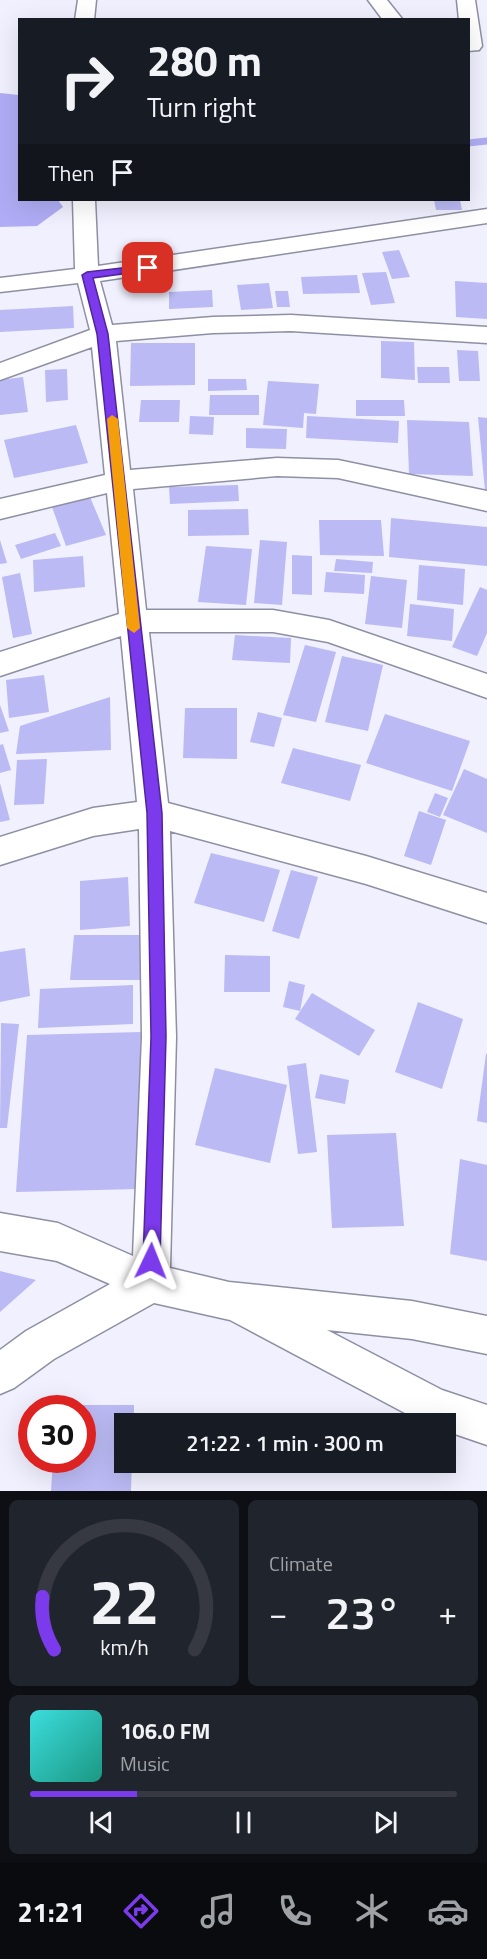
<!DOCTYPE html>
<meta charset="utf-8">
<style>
body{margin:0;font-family:"Titillium Web",sans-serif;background:#20242c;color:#f1f3f6;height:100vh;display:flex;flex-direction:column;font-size:22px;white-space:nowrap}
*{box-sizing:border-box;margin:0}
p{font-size:20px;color:#9ea1a6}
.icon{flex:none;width:33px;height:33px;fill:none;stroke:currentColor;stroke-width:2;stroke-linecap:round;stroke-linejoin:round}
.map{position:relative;height:1491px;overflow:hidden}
.side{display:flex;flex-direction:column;gap:9px;padding:9px;background:#0d0f14;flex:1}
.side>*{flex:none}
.banner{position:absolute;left:18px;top:18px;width:452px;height:183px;border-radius:0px;box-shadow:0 6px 24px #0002;background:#171b24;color:#f1f3f6;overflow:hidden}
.speed{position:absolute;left:18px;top:1395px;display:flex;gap:12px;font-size:30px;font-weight:700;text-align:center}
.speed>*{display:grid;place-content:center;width:78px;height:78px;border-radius:50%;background:#171b24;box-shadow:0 6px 24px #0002;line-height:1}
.speed .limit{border:9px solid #d22;background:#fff;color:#111}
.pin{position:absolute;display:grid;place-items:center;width:51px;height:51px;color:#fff;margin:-26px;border-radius:12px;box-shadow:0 3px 9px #0006}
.me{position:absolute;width:66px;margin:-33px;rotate:2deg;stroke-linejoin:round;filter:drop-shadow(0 0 4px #0008)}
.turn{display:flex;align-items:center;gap:21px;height:126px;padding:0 30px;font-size:27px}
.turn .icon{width:78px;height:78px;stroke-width:2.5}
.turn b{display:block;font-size:42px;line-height:51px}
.then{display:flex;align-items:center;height:57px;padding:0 30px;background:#0003;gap:12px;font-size:22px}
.big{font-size:45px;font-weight:600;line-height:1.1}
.side .widget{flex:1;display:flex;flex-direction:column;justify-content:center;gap:9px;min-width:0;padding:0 21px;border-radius:9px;background:#20242c}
.side .dial{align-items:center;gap:0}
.dial svg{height:156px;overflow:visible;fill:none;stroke:#363941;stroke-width:7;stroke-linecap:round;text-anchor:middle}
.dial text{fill:#f1f3f6;stroke:none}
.song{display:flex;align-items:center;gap:18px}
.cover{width:72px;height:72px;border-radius:9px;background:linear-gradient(135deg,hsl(180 70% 55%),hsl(170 70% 35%))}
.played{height:6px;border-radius:3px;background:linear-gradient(90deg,#7c3aed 25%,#363941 25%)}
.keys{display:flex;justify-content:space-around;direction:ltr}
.heat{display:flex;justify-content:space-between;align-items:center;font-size:33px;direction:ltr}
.side .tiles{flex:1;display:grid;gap:9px;grid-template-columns:1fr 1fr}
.widget:last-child{grid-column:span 2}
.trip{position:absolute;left:114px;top:1413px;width:342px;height:60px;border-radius:0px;background:#171b24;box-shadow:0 6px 24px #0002;font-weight:600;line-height:60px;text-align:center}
.menu{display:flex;height:96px;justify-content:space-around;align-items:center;background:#090b0e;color:#9ea1a6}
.menu .icon{width:42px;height:42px}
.menu .current{color:#7c3aed}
.menu b{font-size:27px;color:#f1f3f6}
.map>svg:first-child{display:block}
</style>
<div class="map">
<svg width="487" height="1491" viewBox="0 0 487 1491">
<rect width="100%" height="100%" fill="#f0f0fe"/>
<path fill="#b0adf6" d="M0 93 19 95 20 200H58L63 207 37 226 0 227Z"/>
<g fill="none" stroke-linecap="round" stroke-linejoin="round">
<path stroke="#b0adf6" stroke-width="7" d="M468 143 487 141"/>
</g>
<path fill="#bbbaf4" d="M434 200H460L462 210H436Z
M399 250 410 277 392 279 382 252Z
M386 272 395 303 371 305 362 273Z
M357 275 360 293 303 294 301 277Z
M455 281 487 283V319L456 317Z
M269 283 273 308 241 310 237 285Z
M212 290 213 307 169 309V292Z
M275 291H288L290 307H277Z
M73 306 74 328 0 332V310Z
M381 341 414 342 415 380 381 378Z
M131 343H195V385L130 386Z
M457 350 478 351 480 381H459Z
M417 367H449L450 383H418Z
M67 369 68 400 46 402 45 370Z
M23 377 28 412 0 415V380Z
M208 379H246L247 390 208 391Z
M268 381 319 384 316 414 304 413 303 428 263 425Z
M210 395H259V415H209Z
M141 400H180L179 422H139Z
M356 400H404L405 416H356Z
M190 416 214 417 213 435 189 434Z
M307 416 399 421 398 443 306 438Z
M478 417 487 418V490H485Z
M407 420 469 422 473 476 409 474Z
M76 425 88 463 14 478 4 440Z
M246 428 287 429 286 449 246 448Z
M238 485 239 501 170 504 169 487Z
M90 497 106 535 66 546 52 507Z
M248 509 249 535 188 536V510Z
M391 518 487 527V566L389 557Z
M319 520H381L384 556 320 555Z
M55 533 61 546 21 559 15 545Z
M0 540 7 563 0 564Z
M260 540 287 542 282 605 254 603Z
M206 546 252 549 246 605 198 602Z
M292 555 312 556V595L292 594Z
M83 556 85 587 34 592 33 560Z
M336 559 373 562 372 573 334 571Z
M419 565 465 569 463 605 417 600Z
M326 572 365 575 364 594 324 592Z
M20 573 32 634 13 638 2 577Z
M371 576 407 580 402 628 365 624Z
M480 587 487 590V633L477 656 452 647Z
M410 604 454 609 452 641 407 636Z
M235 635 291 638 290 663 232 660Z
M305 645 336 652 316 722 283 715Z
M342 656 383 665 368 731 325 722Z
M44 675 49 712 9 718 6 680Z
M110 697 111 750 16 754 20 726Z
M0 705 9 731 0 733Z
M185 708H237V759L183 758Z
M258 712 282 718 274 747 250 742Z
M385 714 470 741 452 791 366 763Z
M3 744 11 770 0 773V745Z
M293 748 361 765 350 801 281 783Z
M47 759 44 804 14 805 17 760Z
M464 769 487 779V833L443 815Z
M0 783 10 820 0 822Z
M435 793 448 798 440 817 427 812Z
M419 811 446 820 431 865 404 856Z
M211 853 280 870 264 922 194 903Z
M291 870 318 877 299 939 272 931Z
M128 877 130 926 80 930V881Z
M74 935H148L146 980H70Z
M25 948 30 996 0 1002V952Z
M225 955 270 956V992H224Z
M289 981 305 985 300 1011 283 1007Z
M133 985V1024L38 1028 40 989Z
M312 993 375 1030 359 1056 295 1019Z
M418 1002 463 1019 442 1089 395 1072Z
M1 1023 19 1024 7 1128H0Z
M141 1032 138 1189 16 1192 27 1035Z
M486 1054H487V1123L477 1121Z
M306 1063 317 1152 298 1154 287 1066Z
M215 1068 287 1085 270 1163 195 1145Z
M320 1074 349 1080 345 1104 315 1098Z
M396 1133 404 1226 332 1228 327 1135Z
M460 1159 487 1165V1261L450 1254Z
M0 1271 36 1280 0 1312Z
M57 1405H134V1424H124V1462H132L131 1491H51L53 1460H82V1408H57Z"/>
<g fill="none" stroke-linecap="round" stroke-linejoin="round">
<defs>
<path id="street" d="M78 0H96L94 20H75Z
M368 0H387L403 20H383Z
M457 0H475L482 46 479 50 468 51V20H459Z
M73 200H95L98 266 487 209V223L100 281 112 325 213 317 291 315 487 327V343L291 331 213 333 116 341 130 470 277 458 338 460 487 491V511L338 478 277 476 133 489 146 610H273L329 620 487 674V698L328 642 273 632H149L168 803 366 856 487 893V923L366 884 170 831 176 1037 170 1268 229 1282 412 1301 487 1316V1354L412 1339 327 1330 442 1390 487 1405V1445L446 1431V1424H425L420 1421 230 1320 154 1303 54 1359 14 1388 0 1394V1350L26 1331 110 1284 57 1261 0 1251V1213L58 1223 133 1256 142 1037 139 829 93 836 0 865V837L93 808 137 802 121 636 0 676V652L119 614 107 493 0 519V499L105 475 92 347 0 380V363L90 330 78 283 0 292V278L75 269Z"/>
</defs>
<use href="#street" stroke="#8f8fa4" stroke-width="3"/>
<use href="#street" fill="#fff" fill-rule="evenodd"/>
</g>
<path fill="#7c3aed" stroke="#51269a" stroke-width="1.5" d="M148 265 153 268 151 270 93 278 108 334 162 813 166 1037 160 1261 157 1267 151 1269 145 1267 143 1261 151 1037 147 813 97 334 82 275 87 272Z"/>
<path fill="#f59e0b" d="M112 415 118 419 140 628 134 633 127 628 107 419Z"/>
</svg>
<div class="speed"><div class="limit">30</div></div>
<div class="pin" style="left:148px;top:268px;background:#d93025"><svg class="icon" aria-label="arrive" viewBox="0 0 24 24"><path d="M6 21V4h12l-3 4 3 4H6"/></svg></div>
<svg class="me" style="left:151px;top:1261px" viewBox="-20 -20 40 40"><path d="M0-17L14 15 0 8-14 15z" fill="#7c3aed" stroke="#fff" stroke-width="4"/></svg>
<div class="trip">21:22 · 1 min · 300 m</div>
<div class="banner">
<div class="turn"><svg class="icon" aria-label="right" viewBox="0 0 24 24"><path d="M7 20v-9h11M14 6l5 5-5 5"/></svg><div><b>280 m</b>Turn right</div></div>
<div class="then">Then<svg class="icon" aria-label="arrive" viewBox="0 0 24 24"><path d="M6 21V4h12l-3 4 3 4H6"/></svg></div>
</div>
</div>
<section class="side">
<div class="tiles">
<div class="widget dial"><svg viewBox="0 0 100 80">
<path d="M14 69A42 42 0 1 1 86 69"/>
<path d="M14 69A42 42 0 0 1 8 42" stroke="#7c3aed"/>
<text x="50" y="56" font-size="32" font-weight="700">22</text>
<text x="50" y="72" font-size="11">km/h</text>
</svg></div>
<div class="widget"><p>Climate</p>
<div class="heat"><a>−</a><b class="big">23°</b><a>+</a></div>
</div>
<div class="widget">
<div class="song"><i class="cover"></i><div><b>106.0 FM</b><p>Music</p></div></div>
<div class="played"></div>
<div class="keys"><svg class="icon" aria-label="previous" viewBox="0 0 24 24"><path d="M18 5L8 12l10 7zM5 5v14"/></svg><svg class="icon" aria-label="pause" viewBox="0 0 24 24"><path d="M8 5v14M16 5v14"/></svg><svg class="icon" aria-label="next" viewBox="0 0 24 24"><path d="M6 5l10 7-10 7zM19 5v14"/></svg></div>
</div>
</div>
</section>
<nav class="menu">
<b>21:21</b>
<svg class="icon current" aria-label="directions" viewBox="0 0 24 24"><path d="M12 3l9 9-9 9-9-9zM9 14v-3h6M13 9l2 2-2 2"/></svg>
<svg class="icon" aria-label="music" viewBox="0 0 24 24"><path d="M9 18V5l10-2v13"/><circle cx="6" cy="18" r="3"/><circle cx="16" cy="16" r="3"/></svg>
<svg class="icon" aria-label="phone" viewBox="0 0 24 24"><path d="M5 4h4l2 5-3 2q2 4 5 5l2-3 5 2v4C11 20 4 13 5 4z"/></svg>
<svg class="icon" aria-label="climate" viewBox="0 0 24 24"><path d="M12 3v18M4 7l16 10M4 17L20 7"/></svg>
<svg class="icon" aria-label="car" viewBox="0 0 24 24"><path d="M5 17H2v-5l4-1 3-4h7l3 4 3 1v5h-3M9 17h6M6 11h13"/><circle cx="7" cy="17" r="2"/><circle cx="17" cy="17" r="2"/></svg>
</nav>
